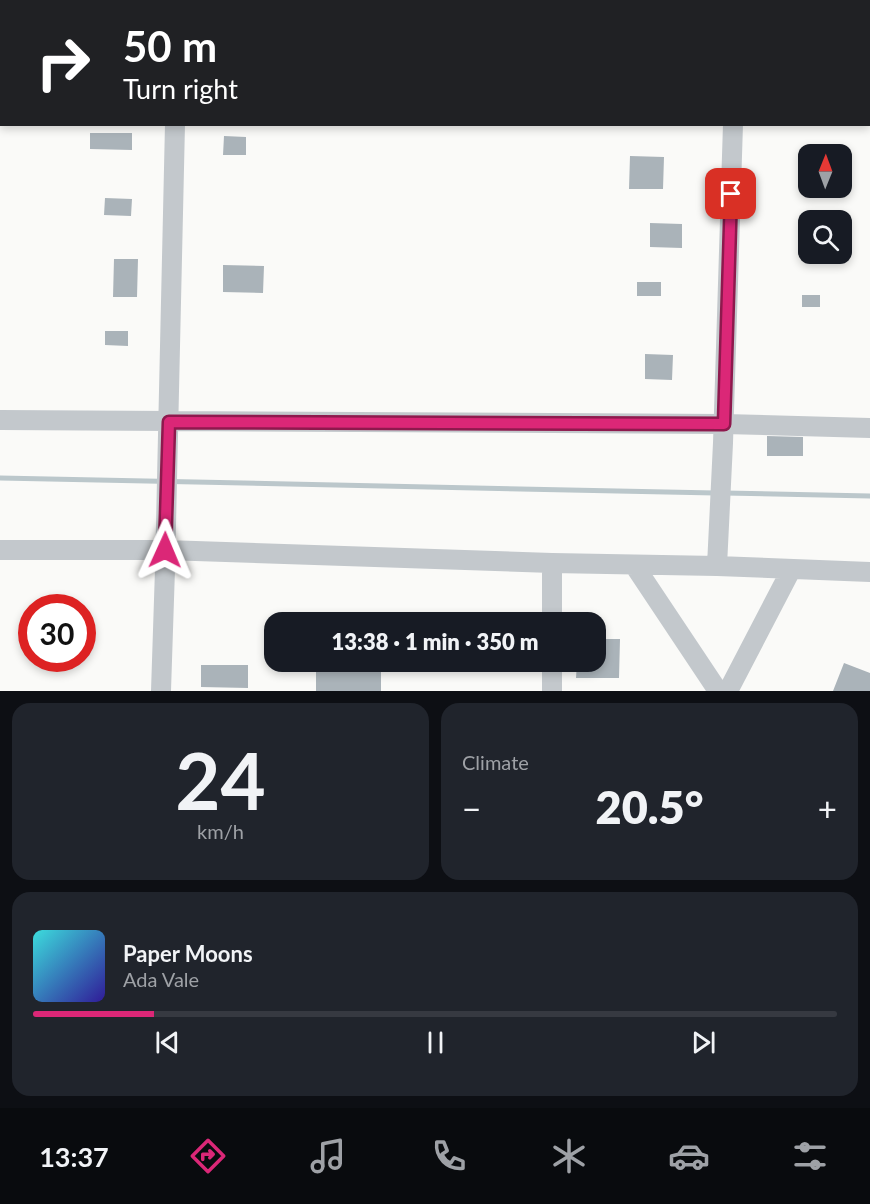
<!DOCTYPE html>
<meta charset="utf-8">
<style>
body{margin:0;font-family:Lato,sans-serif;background:#20242c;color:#f1f3f6;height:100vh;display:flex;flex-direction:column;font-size:22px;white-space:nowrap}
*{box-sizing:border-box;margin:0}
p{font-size:20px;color:#9ea1a6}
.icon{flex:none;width:33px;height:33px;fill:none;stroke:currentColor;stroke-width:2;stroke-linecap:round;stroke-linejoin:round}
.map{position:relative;height:691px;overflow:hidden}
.panel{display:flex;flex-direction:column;gap:12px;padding:12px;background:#0d0f14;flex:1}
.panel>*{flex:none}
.hud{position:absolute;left:0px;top:0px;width:870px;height:126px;box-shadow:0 3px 9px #0003;background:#202124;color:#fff;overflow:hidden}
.needle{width:39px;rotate:1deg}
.controls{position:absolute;left:798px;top:144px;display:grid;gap:12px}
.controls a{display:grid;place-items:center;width:54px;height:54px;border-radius:12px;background:#171b24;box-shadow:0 3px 9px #0003;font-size:30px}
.speed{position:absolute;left:18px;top:594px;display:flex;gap:12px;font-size:30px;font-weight:700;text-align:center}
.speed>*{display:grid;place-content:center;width:78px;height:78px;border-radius:50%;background:#171b24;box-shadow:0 3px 9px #0003;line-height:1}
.speed .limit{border:9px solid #d22;background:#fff;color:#111}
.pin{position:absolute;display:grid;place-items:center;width:51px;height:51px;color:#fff;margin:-26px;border-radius:12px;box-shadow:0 3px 9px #0006}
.me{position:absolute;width:66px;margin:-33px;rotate:1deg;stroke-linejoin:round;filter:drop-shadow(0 0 4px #0008)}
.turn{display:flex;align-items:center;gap:21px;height:126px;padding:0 24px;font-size:27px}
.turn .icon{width:78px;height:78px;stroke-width:2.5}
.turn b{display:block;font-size:42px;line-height:51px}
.big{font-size:45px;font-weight:800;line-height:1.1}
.panel .tile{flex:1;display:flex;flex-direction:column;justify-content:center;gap:9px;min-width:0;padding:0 21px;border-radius:18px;background:#20242c}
.panel .dial{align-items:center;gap:0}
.dial b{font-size:78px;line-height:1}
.song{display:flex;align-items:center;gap:18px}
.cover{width:72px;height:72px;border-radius:9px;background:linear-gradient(135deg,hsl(180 70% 55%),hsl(250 70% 35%))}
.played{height:6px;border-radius:3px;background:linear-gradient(90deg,#db2777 15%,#363941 15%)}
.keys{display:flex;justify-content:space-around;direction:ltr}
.heat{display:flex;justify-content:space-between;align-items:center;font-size:33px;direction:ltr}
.panel .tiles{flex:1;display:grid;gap:12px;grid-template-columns:1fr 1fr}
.tile:last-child{grid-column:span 2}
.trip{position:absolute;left:264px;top:612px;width:342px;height:60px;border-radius:18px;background:#171b24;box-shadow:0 3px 9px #0003;font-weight:800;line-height:60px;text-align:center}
.tabs{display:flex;height:96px;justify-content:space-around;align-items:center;background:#090b0e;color:#9ea1a6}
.tabs .icon{width:42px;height:42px}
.tabs .on{color:#db2777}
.tabs b{font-size:27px;color:#f1f3f6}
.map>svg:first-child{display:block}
</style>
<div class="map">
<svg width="870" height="691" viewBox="0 0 870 691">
<rect width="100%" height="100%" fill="#fafaf8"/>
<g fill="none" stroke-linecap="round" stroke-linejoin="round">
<path stroke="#bbc7cb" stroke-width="5" d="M0 478 715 493
M724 493 870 496"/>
</g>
<path fill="#aab3b9" d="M90 133H132V150L90 149Z
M224 136 246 137V155H223Z
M630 156 664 157 663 189H629Z
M802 164H808V177H802Z
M105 198 132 199 131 216 104 215Z
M650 223 682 224V248L650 247Z
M803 226H808V242H803Z
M114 259H138L137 297H113Z
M223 265 264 266 263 293 223 292Z
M637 282H661V296H637Z
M802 295H820V307H802Z
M105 331H128V346L105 345Z
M645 354 673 355 672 380 645 379Z
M767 436 803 437V456H767Z
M596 639H620L619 678H576L577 662H596Z
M316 662H381V691H316Z
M844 663 870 673V691H833Z
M201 665H248V688L201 687Z"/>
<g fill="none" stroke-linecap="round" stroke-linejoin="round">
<path stroke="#c3c8cc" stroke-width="20" d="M178 2V0
M737 2V0
M0 420 724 424 870 428
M0 550H165L552 563 717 566 870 572
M634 565 718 691
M717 566 723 443 733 124
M552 622V563
M161 691 165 569 175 124
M552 691V662
M728 691 791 570"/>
</g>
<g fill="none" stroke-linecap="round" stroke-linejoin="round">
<defs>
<path id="route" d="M165 550 169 422 724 424 731 194"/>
</defs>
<use href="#route" stroke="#8e194d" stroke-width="15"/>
<use href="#route" stroke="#db2777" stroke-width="10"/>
</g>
</svg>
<div class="controls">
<a><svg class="needle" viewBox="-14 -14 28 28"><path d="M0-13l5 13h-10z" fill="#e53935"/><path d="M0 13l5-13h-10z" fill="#9ea1a6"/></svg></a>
<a><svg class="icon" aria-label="search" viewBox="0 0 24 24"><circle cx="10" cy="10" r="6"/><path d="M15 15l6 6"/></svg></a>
</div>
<div class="speed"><div class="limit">30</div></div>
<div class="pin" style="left:731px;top:194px;background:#d93025"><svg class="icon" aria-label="arrive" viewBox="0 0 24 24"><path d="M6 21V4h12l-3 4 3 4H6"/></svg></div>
<svg class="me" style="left:165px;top:550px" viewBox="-20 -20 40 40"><path d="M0-17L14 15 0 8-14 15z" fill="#db2777" stroke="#fff" stroke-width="4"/></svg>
<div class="trip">13:38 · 1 min · 350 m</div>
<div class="hud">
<div class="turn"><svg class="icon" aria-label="right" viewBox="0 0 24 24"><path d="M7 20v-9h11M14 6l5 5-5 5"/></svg><div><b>50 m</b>Turn right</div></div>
</div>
</div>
<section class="panel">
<div class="tiles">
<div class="tile dial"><b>24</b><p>km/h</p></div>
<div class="tile"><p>Climate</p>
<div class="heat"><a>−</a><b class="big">20.5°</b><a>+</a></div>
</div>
<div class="tile">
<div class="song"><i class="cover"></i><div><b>Paper Moons</b><p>Ada Vale</p></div></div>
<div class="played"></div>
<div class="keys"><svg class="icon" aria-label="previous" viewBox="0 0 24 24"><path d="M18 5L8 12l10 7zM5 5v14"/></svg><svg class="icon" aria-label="pause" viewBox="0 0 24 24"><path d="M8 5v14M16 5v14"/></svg><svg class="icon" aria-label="next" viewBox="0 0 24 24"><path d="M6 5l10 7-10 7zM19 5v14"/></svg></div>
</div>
</div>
</section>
<nav class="tabs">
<b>13:37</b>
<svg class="icon on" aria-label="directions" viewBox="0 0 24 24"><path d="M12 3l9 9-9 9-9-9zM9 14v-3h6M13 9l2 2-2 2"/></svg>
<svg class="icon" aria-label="music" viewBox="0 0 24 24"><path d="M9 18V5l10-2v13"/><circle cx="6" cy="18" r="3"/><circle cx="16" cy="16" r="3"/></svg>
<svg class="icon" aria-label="phone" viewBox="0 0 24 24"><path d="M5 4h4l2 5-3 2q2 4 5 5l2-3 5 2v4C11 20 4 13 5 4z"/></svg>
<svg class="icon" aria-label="climate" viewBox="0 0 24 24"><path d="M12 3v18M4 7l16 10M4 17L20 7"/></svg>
<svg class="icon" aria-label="car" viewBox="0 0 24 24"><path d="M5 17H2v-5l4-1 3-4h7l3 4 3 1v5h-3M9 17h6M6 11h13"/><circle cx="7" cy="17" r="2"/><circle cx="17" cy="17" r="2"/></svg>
<svg class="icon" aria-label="filters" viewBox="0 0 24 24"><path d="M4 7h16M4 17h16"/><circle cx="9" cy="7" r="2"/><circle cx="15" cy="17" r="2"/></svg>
</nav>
